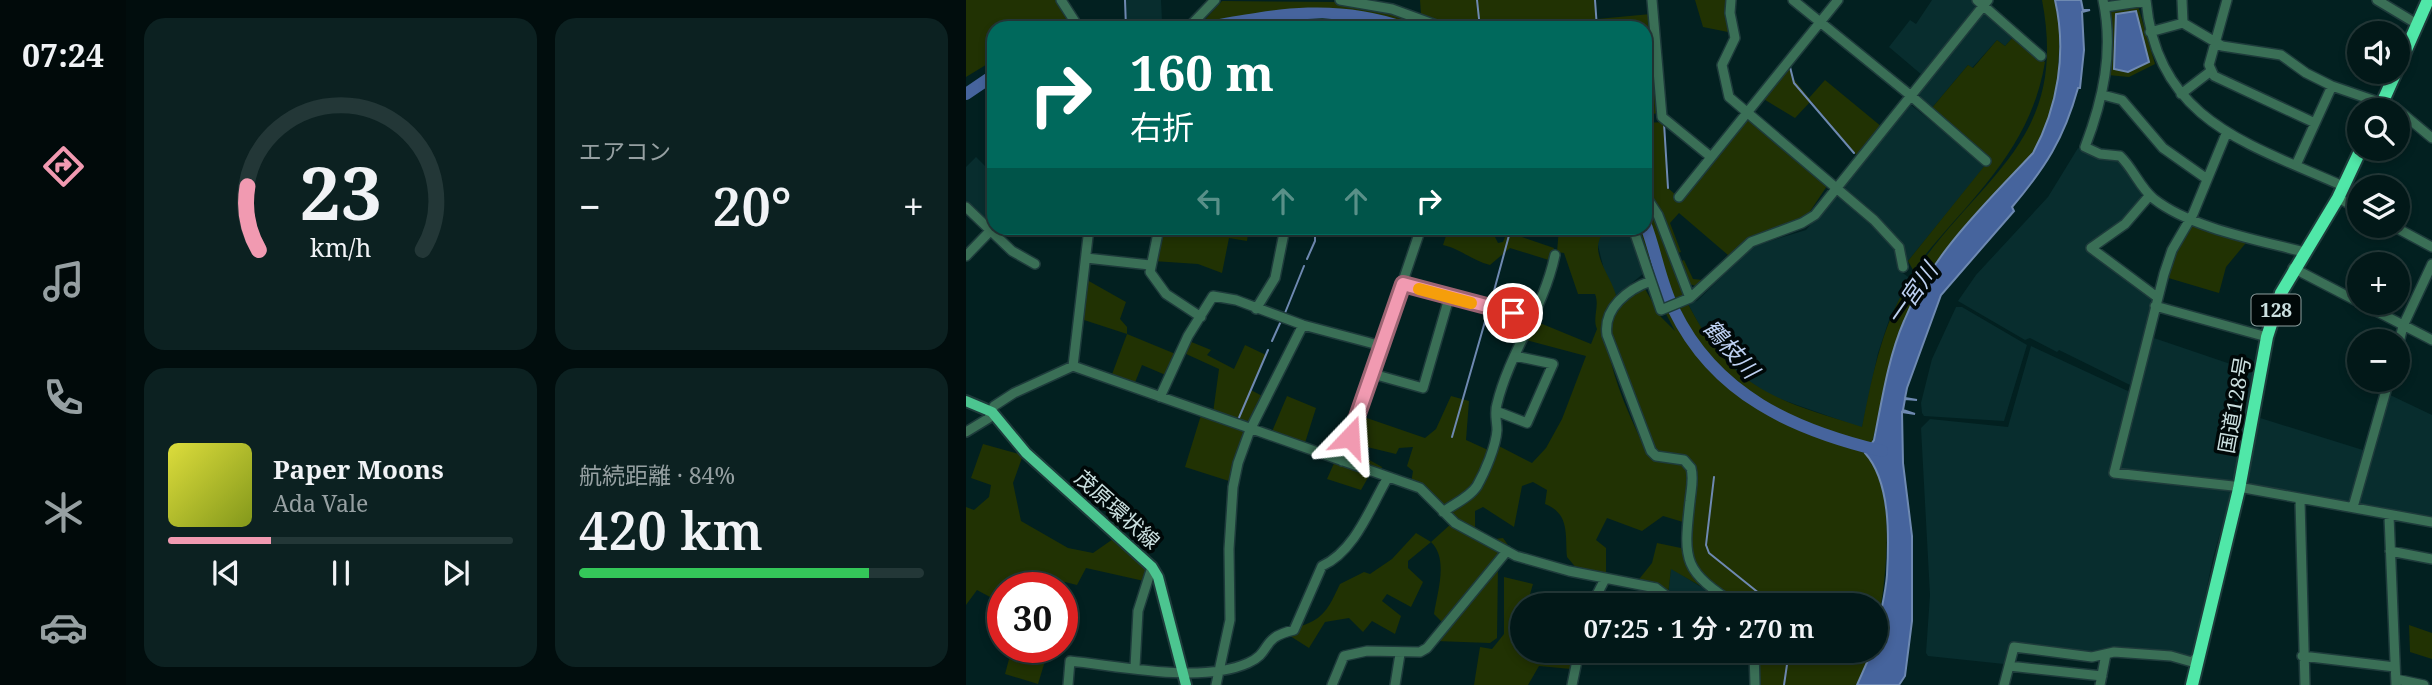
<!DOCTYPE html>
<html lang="ja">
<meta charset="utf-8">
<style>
body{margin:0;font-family:"Noto Serif","Noto Sans JP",serif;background:#0c2121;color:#f1f3f6;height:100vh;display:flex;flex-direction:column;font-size:26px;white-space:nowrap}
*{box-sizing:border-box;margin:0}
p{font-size:23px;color:#96a0a2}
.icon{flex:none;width:38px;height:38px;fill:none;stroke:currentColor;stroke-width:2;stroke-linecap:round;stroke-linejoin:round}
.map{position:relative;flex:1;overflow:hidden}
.details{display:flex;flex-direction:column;gap:18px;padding:18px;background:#010d0d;width:840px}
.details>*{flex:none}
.banner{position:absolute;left:21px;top:21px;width:665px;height:214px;border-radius:21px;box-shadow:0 4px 10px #0003,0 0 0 2px #233737;background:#00695c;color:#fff;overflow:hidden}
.tools{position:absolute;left:1381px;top:21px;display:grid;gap:14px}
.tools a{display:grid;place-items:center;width:63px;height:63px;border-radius:50%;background:#021818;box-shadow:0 4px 10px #0003,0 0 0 2px #233737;font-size:35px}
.speed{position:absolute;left:21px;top:572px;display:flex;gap:14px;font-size:35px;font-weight:700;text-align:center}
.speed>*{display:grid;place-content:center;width:91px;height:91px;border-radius:50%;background:#021818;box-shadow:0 4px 10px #0003,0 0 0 2px #233737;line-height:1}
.speed .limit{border:10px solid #d22;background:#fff;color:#111}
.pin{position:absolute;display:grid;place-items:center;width:60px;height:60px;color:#fff;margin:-30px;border:4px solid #fff;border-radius:50%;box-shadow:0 2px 7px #0007}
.me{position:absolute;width:77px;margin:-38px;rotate:20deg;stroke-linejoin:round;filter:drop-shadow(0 0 5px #0008)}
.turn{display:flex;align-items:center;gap:24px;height:147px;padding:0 28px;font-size:32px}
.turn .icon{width:91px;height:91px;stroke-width:2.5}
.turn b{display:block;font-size:49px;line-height:60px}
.lanes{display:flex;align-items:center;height:66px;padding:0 28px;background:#0003;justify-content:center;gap:35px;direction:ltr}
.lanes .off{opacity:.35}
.big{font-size:52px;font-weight:600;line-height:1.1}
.details .card{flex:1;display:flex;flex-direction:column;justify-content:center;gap:10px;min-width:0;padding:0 24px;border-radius:21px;background:#0c2121}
.details .dial{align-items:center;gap:0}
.dial svg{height:182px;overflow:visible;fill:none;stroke:#233737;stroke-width:7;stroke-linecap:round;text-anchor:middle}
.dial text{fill:#f1f3f6;stroke:none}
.song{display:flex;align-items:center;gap:21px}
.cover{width:84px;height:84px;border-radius:10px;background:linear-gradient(135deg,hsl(60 70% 55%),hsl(70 70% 35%))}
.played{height:7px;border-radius:4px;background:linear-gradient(90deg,#f19ab1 30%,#233737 30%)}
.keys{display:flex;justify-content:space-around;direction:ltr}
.heat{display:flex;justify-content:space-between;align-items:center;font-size:38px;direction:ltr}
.charge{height:10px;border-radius:5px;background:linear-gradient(90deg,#34c759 84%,#233737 0)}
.details .tiles{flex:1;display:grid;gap:18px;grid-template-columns:repeat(2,1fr)}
.trip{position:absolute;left:544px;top:593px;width:378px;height:70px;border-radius:35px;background:#021818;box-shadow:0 4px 10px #0003,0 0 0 2px #233737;font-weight:600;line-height:70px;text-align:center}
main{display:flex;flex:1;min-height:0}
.menu{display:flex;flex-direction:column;width:126px;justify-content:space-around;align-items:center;background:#010a0a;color:#96a0a2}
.menu .icon{width:49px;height:49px}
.menu .on{color:#f19ab1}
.menu b{font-size:32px;color:#f1f3f6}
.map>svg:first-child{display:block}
</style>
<main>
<nav class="menu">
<b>07:24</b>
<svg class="icon on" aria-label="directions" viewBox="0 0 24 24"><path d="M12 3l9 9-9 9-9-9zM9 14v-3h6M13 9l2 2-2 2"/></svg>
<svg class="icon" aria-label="music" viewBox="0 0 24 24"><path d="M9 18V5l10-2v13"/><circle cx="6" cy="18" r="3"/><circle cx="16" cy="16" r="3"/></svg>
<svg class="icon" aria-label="phone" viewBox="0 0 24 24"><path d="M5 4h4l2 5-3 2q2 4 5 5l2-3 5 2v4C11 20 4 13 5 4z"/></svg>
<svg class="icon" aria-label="climate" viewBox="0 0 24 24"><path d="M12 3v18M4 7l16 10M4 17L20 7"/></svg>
<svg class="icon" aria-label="car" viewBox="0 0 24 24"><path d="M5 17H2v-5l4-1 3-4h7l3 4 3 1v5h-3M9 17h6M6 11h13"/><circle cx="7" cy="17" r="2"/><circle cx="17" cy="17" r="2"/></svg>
</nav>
<section class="details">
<div class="tiles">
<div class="card dial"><svg viewBox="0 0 100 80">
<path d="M14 69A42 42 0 1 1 86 69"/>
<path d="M14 69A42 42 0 0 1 9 41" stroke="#f19ab1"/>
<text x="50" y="56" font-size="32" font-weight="700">23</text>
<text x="50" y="72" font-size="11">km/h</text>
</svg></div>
<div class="card"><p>エアコン</p>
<div class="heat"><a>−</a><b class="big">20°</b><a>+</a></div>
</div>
<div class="card">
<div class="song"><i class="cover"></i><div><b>Paper Moons</b><p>Ada Vale</p></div></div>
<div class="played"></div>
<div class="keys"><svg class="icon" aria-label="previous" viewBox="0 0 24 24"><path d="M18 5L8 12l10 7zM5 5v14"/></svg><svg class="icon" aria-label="pause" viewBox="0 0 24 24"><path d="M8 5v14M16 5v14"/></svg><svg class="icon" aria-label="next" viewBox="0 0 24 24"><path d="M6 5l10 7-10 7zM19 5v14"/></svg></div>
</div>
<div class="card"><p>航続距離 · 84%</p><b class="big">420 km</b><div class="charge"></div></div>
</div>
</section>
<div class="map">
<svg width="1466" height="685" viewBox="0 0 1466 685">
<rect width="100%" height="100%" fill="#022020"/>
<path fill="#082d2e" d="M159 0H195L196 21 160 28Z
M966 0H1007L1013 4 956 75 923 47 944 20 950 24Z
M1018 9 1049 35 1039 46 1031 40 1006 68 1002 65 965 109 949 96Z
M945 105 1020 165 942 261 876 185Z
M1112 148 1153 161 1178 194 1159 221 1121 248 1189 299 1164 385 1093 350 1091 352 1064 338 1059 340 992 301 1010 275 1082 197Z
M10 157 28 175V219L21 226 0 203V167Z
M870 194 913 230 928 248 934 271 945 279 924 317 912 353 896 428 800 394 764 368 739 336 721 302 731 301 788 246 840 230Z
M644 228H662L678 273 650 296 638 270 631 241 635 233Z
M990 307H996L1061 345 1038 421 958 416 956 413 955 403 966 359Z
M1182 336 1288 372 1278 433 1268 480 1264 483 1158 472 1153 466Z
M1065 346 1164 392 1145 477 1266 490 1247 558 1226 659 1129 655 1048 644 1038 664 962 656 960 653 964 595 955 428 964 419 1042 427Z
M1422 394 1466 415V520L1391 504Z
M1291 417 1400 451 1385 502 1381 506 1277 486Z
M705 568 743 592 744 600 702 595Z"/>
<path fill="#213203" d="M0 0H89L110 28H28V60L0 77Z
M454 0H629L631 19 685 14 694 113 679 115V28H483L455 15Z
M729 0H764L767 33 737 27Z
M1076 0H1089L1094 29 1091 94 1074 139 1067 153 970 262 948 300 932 337 906 443 896 445 792 404C755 379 730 347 708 308L721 302C766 390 808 399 896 427 907 373 917 319 949 272 1016 174 1103 140 1076 0Z
M256 1 373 2 403 6 471 28C432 28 394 13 355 10 315 6 272 19 233 26Z
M1172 6 1189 64 1163 77 1142 75V13Z
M332 13 367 14 433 28 387 25 246 28Z
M1049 35 1079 62C1064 153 1001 201 947 270L942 261 1024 159 965 109 1002 65 1007 68 1031 40 1039 46Z
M824 61 826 77 843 98 859 80 916 127 892 157 845 101 829 118 796 98Z
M781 116 863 183 841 216 785 239 733 287 720 283 713 262 718 260 727 279 737 280 762 255 713 213 704 223 715 252 710 254 691 206 679 188V123L698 122 702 188 713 198Z
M679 198 690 217 719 296 706 302 679 218Z
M1222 222 1284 238 1260 267 1253 293 1199 277Z
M679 227 703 303 696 306 668 228Z
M195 228H283L281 241 263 238 256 273 232 264 187 261Z
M490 228H531L528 235 532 243 537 242 543 228H557L556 237 588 248 586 261 544 248 524 265C507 261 495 249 477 245L482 230Z
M593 228H644C617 246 643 271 650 295 655 311 639 331 642 348 648 383 665 419 680 451 688 458 696 458 706 460 734 464 720 503 717 522L697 516 676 531 641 518 630 540 640 548V576L612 570 601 557C599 534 604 514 579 504L581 490 567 482 556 486 548 527 517 507 509 511V527L529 539 537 538 542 545 539 548 500 528 481 511 511 489 529 444 566 463 580 448 596 419 620 356 560 340 569 321 625 344 631 329C626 318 634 306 629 294H612L598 253 591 252Z
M121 280 160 302 154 319 161 327V334L212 355 202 376 176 365 168 385 145 377 161 334 115 319Z
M679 289 695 317 709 331 699 312 706 309C741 374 769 400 838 427 856 433 883 439 897 451 934 483 919 590 910 633V606L776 605 743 582 723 561 728 469 720 458 693 454 681 441 642 326C649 309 660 294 679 289Z
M223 341 245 350 241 355 268 369 279 345 300 355 285 390 298 397 284 427 247 413 253 369 218 353Z
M321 396 350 408 338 446 305 434Z
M485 396 503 401 500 440 522 450 511 482 478 509 445 483 447 471 441 466 447 447 433 448 430 454 401 447 398 457 416 467 415 473 380 460 395 416 459 438 470 429Z
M235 415 279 431 266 482 219 467Z
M17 444 57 455 47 483 55 521 102 548 127 553 147 539 182 570 178 581 120 568 111 585 99 582 93 588H37V604L11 590 0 605V507L8 510 23 497 25 485 5 478Z
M369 461 404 474 395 490 361 479Z
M486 523 536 552 480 621 476 622 468 614C471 593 483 559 465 542L442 561V568L457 582 445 607 421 594 416 601 435 616 429 634 406 621 397 632 383 618 359 622 343 648 321 634C330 627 337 626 347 621 362 613 367 598 374 584L398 572 404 574 426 559 450 533 465 542Z
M691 543 715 548 724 571 755 597 744 600 743 591 705 569 702 595 670 583 686 563Z
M532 565 531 638 524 643 470 641Z
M538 577 567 584 562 601 570 605 556 606V651H582L607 664 605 669 573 666 562 685H508L514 647 526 649 538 634Z
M1443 625 1466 633V659L1444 652Z
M46 648H75L82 651 72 684 39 674Z
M790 651H906L891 685H791Z"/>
<path fill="#46649d" stroke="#6e89b1" stroke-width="2" d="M1089 0H1115L1117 10H1124L1116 12 1118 50 1114 88H1112C1098 139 1079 168 1046 207L1048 211 975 295 941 388 939 398 951 400 939 399 937 410 949 414 936 412 937 463 946 536V621L939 676 933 685H891L906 651H910C910 625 919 601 921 575 923 539 925 482 899 453L908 440C916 400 922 358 938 321 964 256 1020 203 1067 153 1092 107 1101 52 1089 0Z
M1170 11 1183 62 1162 72 1148 69 1150 14Z"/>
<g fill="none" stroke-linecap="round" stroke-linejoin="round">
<path stroke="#6e89b1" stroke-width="2" d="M159 0 160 28
M511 0 514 28
M629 0 631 28
M824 67 828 83 888 153
M698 123 702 188
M341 259 349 241V228
M525 302 545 228
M319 313 338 266
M306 341 315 321
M272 420 302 350
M486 437 522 311
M748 477 740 545 743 553 809 606
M818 685 823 651"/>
<path stroke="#46649d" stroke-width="12" d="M236 28C309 15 367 3 439 28
M0 94 28 75
M679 223C690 251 694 282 708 310 749 395 828 430 916 451"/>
<defs>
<path id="minor" d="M95 0 113 28
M374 0 426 9 478 28
M686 0 696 117 745 157
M765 0 764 13 769 38 756 65 763 97 908 220 933 247 937 267
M827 0 944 95 1020 161
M1011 0 1075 56
M1137 0C1148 51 1137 100 1119 147L1134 154 1154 156C1167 168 1174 188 1188 199 1225 228 1292 240 1338 252
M1180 0C1191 121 1283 144 1377 186
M1216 0 1217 23 1256 46 1315 55 1340 73 1366 86 1430 108 1466 138
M1261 0 1243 65 1248 76 1349 123
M1411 0 1451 24
M1139 7 1180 1
M222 28 249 0
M299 28 356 24 391 28
M1184 32 1217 23
M1215 94 1245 71
M1137 95 1156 100 1197 148 1241 179
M1260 134 1227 214 1206 250 1198 274 1148 473 1267 486 1466 522
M1330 165 1366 86
M679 195 692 215 724 298
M1184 195 1159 224 1125 248 1191 297
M713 197 872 0
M1372 198 1393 209
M0 207 46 251 69 264
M1427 226 1466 247
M193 228 184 272 200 294 235 317
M667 228 695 310 724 298 785 242 836 223 849 215 1022 0
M0 256 28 227
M120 258 184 265
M1327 268 1466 340
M685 281C662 289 637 308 641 335L685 451 690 456 718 460 725 468C728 479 725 490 724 501 717 562 717 571 772 606
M437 284 569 318
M1189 306 1301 337
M290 309 309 278 319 228
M1432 347 1437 326 1466 264
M107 366 123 228
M407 374 457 388 483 298
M194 397 222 336 247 296 270 300 337 325 416 346
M530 411 561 423 587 364 549 356
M0 432 23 418 28 406 48 393 107 366 454 488 489 523 550 556 603 571 690 588 703 598 717 601H765
M376 461 455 228
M1334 501 1339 685
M1387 507 1423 380
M477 512C488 504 504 497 511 486 519 472 530 446 531 430 531 421 528 413 531 404 544 351 577 311 589 255
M1423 516 1430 685
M1424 551 1466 559
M625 606 639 579
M788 651 789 685
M1336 656 1429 667
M1043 666 1136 676
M169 667 172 611 186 567
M1430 679 1458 685
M102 685 104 661C154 666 235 684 282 663 307 652 293 638 328 630L356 566C389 551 404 508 422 477
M250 685 264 620 263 549 267 487 272 463 284 430 337 325
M366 685 378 656 401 651 454 652 461 648 541 551
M429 685 434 654
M606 685 613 651
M1038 685 1048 647 1126 657 1148 652 1205 656 1226 662 1232 656
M1134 685 1140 654"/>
<path id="major" d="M0 401 26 412 60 453 186 567 192 577 220 685"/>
<path id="highway" d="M1432 68 1462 0
M1413 110 1430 72
M1226 685 1273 489 1301 337 1315 293 1372 198 1395 149"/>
</defs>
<use href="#minor" stroke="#1e3b3b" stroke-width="12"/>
<use href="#major" stroke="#1e3b3b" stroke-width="14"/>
<use href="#highway" stroke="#1e3b3b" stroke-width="16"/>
<use href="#minor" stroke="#3a6f56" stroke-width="9"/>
<use href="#major" stroke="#4cc590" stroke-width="10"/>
<use href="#highway" stroke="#50e7a8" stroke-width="12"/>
</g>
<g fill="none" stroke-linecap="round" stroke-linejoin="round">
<defs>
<path id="route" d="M384 437 437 284 547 313"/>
</defs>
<use href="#route" stroke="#9d6473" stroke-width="18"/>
<use href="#route" stroke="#f19ab1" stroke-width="12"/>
<path stroke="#f59e0b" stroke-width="12" d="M453 289 505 303"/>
</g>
<g text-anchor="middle" stroke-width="7" stroke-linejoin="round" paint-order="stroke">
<rect fill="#000808" stroke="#8e9f9f" stroke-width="2" x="1285.5" y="294.5" width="49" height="31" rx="5"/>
<g font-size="19" font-weight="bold" fill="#cbe0e0">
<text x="1310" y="317">128</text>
</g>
<g font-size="21" fill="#cbe0e0" stroke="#000808">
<text transform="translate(1269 405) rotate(-80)" y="7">国道128号</text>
<text transform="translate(151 510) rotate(42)" y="7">茂原環状線</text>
</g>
<g font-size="23" font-style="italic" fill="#bed1f2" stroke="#000808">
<text transform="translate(946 294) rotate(-55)" y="8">一宮川</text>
<text transform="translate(765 349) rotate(48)" y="8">鶴枝川</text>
</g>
</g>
</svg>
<div class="tools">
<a><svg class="icon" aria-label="sound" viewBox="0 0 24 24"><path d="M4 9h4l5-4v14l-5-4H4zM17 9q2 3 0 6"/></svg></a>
<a><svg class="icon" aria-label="search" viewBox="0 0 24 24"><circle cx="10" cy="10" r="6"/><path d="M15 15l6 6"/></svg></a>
<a><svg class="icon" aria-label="layers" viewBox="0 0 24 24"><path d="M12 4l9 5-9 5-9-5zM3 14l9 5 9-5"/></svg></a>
<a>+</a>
<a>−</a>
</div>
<div class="speed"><div class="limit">30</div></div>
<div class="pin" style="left:547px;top:313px;background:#d93025"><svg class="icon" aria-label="arrive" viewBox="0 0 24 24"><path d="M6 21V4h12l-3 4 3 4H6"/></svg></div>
<svg class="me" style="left:384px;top:437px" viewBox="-20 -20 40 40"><path d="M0-17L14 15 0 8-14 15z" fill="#f19ab1" stroke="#fff" stroke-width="4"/></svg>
<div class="trip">07:25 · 1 分 · 270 m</div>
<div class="banner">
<div class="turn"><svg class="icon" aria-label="right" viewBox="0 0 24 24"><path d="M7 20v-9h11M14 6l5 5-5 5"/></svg><div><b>160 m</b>右折</div></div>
<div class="lanes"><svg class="icon off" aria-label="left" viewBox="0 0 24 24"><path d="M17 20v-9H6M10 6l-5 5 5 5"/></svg><svg class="icon off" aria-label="ahead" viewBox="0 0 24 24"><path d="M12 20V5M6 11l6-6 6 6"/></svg><svg class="icon off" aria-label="ahead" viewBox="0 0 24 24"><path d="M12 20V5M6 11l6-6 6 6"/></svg><svg class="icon" aria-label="right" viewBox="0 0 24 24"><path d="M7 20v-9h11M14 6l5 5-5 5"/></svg></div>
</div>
</div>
</main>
